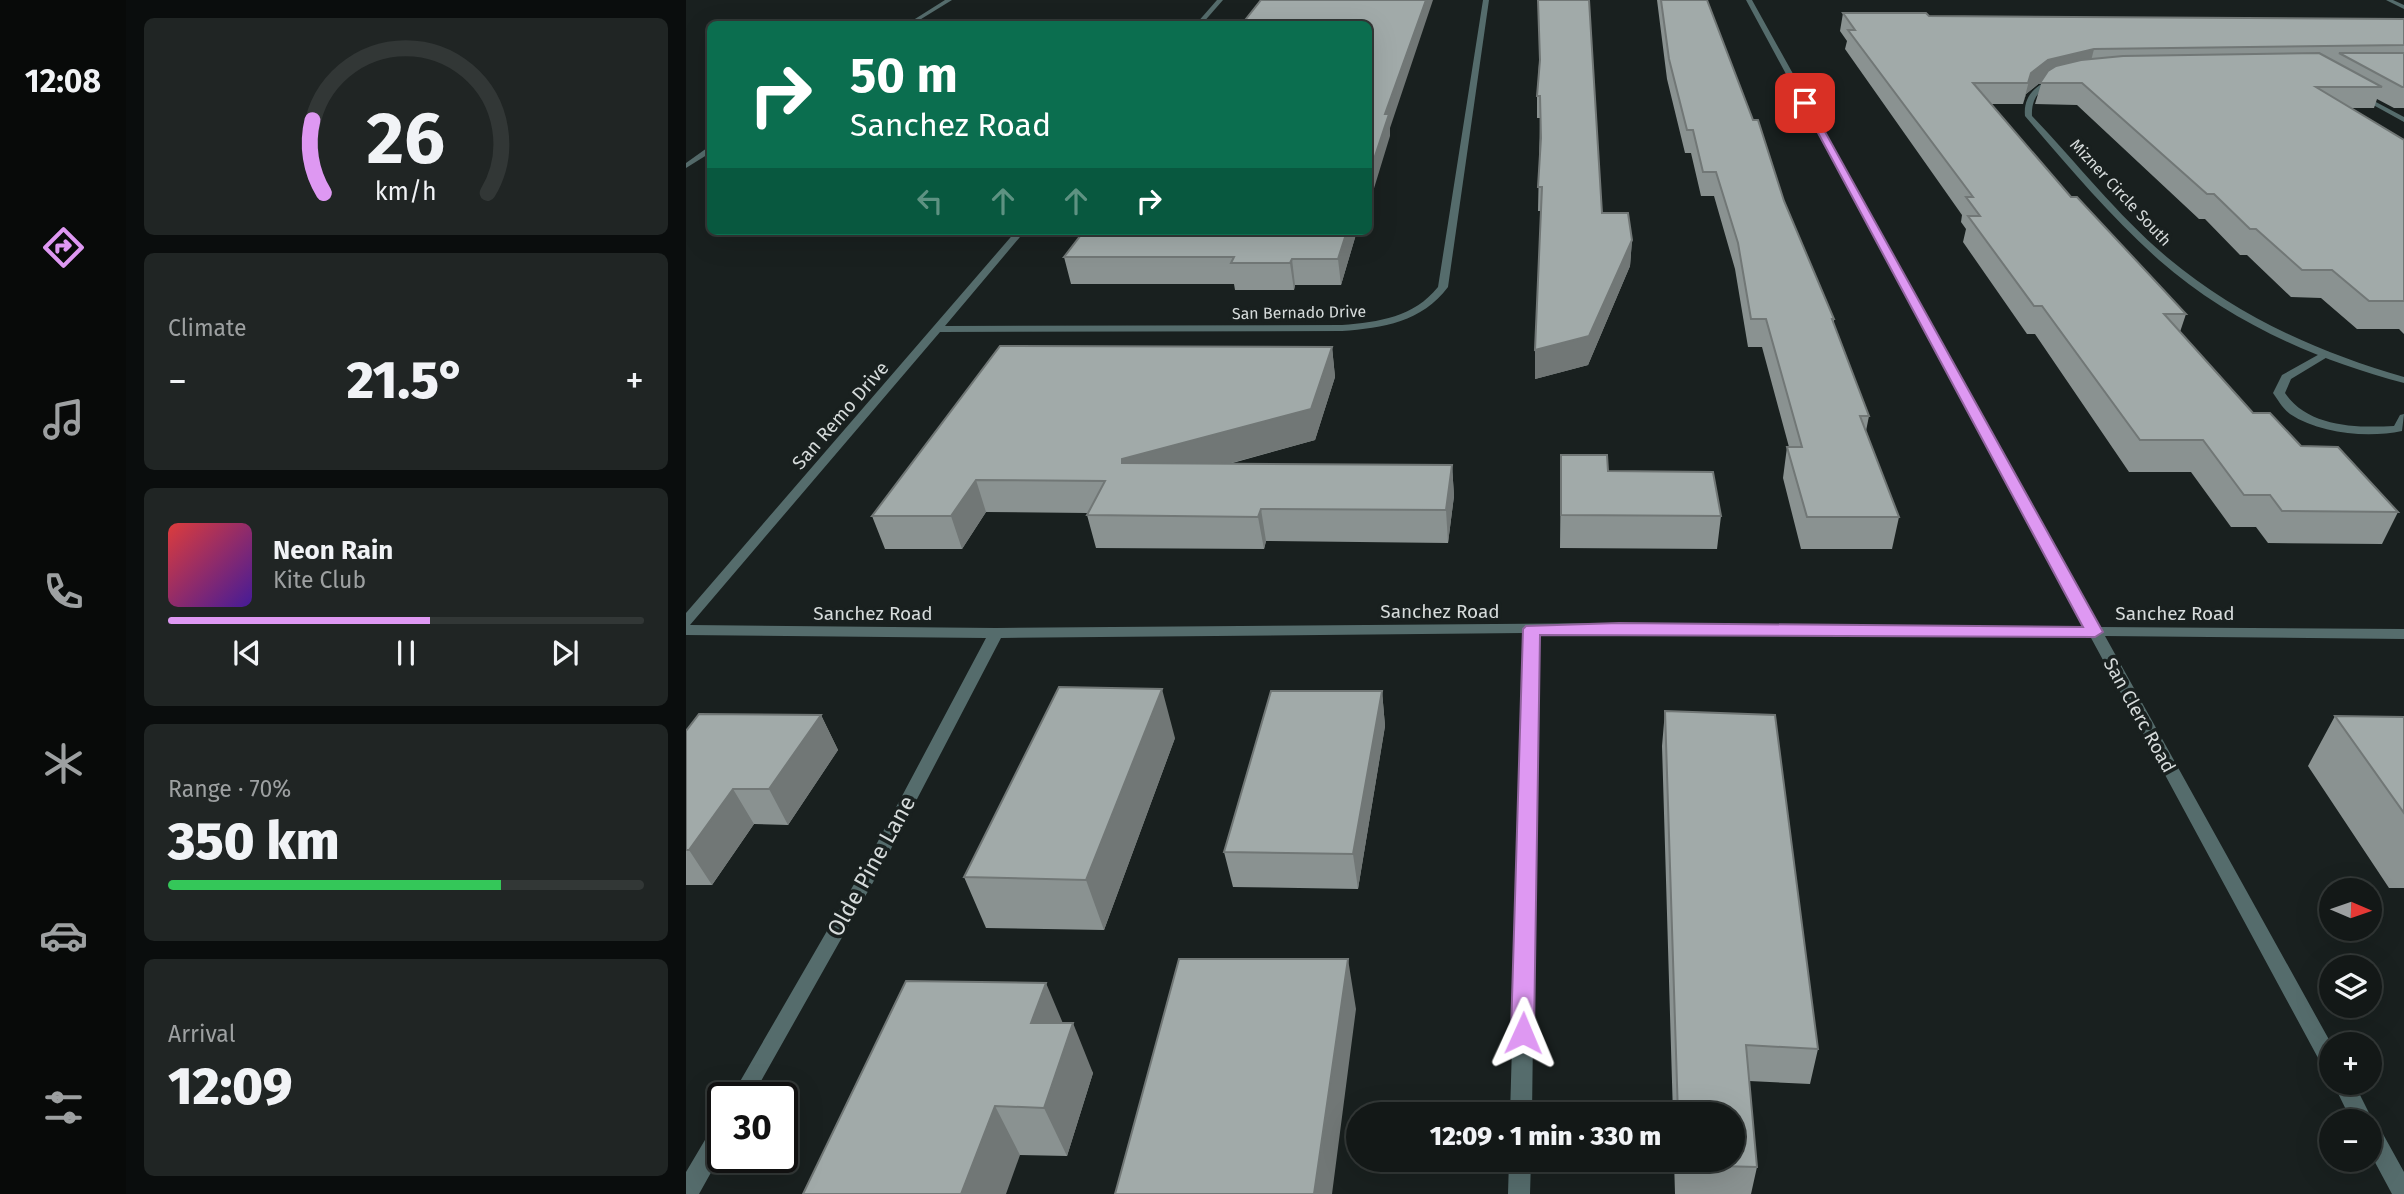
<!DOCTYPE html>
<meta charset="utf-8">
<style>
body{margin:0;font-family:"Fira Sans",sans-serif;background:#202524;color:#f1f3f6;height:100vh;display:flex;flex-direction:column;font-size:26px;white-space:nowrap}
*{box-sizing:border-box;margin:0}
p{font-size:23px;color:#9da0a1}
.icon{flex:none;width:38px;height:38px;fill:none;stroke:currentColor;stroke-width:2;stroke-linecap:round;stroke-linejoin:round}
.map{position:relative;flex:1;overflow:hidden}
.drawer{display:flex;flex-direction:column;gap:18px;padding:18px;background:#0a0d0d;width:560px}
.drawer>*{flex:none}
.guide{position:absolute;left:21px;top:21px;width:665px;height:214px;border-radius:10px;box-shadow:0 7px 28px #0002,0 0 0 2px #323736;background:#0b6e4f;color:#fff;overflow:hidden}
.needle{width:46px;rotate:92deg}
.fabs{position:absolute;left:1633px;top:878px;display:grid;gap:14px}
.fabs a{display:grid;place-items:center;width:63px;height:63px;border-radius:50%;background:#131817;box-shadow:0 7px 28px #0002,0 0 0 2px #323736;font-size:35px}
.speed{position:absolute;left:21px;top:1082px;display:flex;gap:14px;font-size:35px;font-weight:700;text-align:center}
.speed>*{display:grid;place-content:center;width:91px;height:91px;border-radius:50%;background:#131817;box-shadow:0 7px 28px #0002,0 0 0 2px #323736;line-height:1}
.speed .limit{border:4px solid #111;border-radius:10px;background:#fff;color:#111}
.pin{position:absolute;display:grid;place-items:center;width:60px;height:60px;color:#fff;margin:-30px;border-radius:14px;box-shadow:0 4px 10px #0006}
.me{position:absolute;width:77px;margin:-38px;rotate:1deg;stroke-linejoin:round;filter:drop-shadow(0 0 5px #0008)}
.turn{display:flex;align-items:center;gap:24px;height:147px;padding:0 28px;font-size:32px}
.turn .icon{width:91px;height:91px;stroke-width:2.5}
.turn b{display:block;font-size:49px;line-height:60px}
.lanes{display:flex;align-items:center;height:66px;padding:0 28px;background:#0003;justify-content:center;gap:35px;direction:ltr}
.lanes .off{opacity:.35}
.big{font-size:52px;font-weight:800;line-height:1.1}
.drawer .widget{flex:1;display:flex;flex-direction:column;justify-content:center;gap:10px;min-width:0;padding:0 24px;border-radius:10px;background:#202524}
.drawer .dial{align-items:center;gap:0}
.dial svg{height:182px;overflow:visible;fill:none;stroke:#323736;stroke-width:7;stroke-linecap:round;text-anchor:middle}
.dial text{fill:#f1f3f6;stroke:none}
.song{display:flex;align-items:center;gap:21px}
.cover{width:84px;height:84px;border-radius:10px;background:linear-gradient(135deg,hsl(0 70% 55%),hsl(260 70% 35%))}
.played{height:7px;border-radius:4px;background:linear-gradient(90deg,#de98f2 55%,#323736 55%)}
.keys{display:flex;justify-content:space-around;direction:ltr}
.heat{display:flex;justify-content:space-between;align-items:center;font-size:38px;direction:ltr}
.charge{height:10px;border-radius:5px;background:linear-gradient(90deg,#34c759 70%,#323736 0)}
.trip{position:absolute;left:660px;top:1102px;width:399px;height:70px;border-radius:35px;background:#131817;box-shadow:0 7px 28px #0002,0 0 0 2px #323736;font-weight:800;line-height:70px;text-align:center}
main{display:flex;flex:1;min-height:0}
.tab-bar{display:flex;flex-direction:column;width:126px;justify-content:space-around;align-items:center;background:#080a09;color:#9da0a1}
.tab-bar .icon{width:49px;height:49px}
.tab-bar .on{color:#de98f2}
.tab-bar b{font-size:32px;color:#f1f3f6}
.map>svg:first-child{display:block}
</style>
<main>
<nav class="tab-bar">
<b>12:08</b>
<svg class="icon on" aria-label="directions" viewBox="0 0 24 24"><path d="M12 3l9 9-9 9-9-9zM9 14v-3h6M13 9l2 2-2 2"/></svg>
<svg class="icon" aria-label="music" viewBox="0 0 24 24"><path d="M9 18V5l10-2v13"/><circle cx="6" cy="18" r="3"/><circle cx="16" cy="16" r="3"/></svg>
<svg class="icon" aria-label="phone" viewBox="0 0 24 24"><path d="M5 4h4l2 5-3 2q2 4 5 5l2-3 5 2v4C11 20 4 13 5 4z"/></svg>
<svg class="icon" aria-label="climate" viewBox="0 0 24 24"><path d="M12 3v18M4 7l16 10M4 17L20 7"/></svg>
<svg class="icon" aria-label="car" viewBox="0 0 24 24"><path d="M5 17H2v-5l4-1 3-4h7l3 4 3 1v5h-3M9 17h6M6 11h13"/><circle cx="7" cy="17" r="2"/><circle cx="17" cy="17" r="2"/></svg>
<svg class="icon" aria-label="filters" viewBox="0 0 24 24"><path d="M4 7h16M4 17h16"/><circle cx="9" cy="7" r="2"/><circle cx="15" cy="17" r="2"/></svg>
</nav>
<section class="drawer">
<div class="widget dial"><svg viewBox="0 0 100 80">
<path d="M14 69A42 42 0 1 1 86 69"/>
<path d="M14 69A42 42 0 0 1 9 37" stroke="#de98f2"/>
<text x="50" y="56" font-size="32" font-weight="700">26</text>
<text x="50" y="72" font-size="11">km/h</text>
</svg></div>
<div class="widget"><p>Climate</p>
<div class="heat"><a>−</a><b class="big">21.5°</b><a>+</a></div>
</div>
<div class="widget">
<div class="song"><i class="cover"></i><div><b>Neon Rain</b><p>Kite Club</p></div></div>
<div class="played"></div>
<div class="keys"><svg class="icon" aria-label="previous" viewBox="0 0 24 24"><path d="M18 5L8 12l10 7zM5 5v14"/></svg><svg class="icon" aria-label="pause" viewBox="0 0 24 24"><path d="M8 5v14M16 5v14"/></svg><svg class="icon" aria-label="next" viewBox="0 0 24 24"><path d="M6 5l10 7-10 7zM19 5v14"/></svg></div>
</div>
<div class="widget"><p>Range · 70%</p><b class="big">350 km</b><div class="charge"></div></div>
<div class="widget"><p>Arrival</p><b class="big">12:09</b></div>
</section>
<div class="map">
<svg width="1718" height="1194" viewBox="0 0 1718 1194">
<rect width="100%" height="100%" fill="#19201f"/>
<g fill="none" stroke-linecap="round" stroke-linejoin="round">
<path fill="#556c6c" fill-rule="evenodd" d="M1639 351 1643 352V356L1605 379 1599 393C1622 427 1670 428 1708 426L1714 415 1718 414 1716 431C1682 438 1634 434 1604 414 1597 409 1592 400 1587 393L1596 375Z"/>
<path fill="#556c6c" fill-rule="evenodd" d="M259 0H266L227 24H221Z
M531 0H537L516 24H510Z
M797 0H803L762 287C736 322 697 328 656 331L254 332 4 625 310 628 933 623 1399 627 1060 0H1066L1414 627 1718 629V639L1419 636 1646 1045 1645 1071 1638 1069 1404 636 852 633 846 1115H824L838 633 315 638 194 870 66 1097H45L182 860 300 638 0 635V613L330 231H339L259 326 656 325C693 322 728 317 752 287Z
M1700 0H1707L1718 5V9Z
M1368 79 1370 82C1354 88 1345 98 1346 116 1391 163 1432 216 1482 258 1551 316 1632 352 1718 377V383C1630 360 1542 321 1473 260 1425 217 1381 165 1339 116 1337 96 1350 84 1368 79Z
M1673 93 1718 117V122L1671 96Z
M21 148H24V153L0 168V163Z
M1647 1083H1668L1688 1123 1692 1125 1718 1172V1194H1706L1684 1153V1122H1666Z
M37 1120V1151L13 1194H0V1172L29 1123Z
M823 1160H845L844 1194H822Z"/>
</g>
<path fill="#8a9291" d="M971 0H1021L1098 201 1148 319V324L1183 416 1180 431 1213 517 1206 549H1115L1097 478 1101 447H1103L1076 347H1062L1049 269 1028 196H1015L1005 153H999L981 79Z
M1157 13 1243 16 1718 19V108H1708L1691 99 1688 108H1665L1718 140V334L1713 329H1671L1635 298 1605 297 1561 255H1554L1519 219H1513L1391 105 1349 104 1356 81 1340 94 1337 104H1305L1385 197 1500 314 1494 332 1567 413 1615 446 1712 512 1696 544 1582 543 1570 527H1545L1505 472H1443L1349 334H1341L1277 242 1280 229 1275 222 1276 215 1159 49 1161 41 1154 31Z
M853 64 916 213 946 240 944 266 902 365 849 379V350L855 211H852L854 118H851V96Z
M671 231 655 285H609L608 290H549L548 284H385L378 257Z
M646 347 649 377 629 440 543 464 766 465 768 496 762 543 580 541 578 549 410 548 401 515 402 513 300 512 276 549H199L186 516Z
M875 455 922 471 1035 516 1031 549 874 548Z
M696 691 699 726 672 889 547 887 538 852Z
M979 711 1132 1049 1124 1084 1063 1081 1071 1167 1065 1194H989L988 1160H1046V1115H987L976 746Z
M135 715 152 750 102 825 68 824 26 885H0V731Z
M1649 716 1718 717V888H1703L1622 766Z
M489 738 418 930 300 928 278 877Z
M377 1023 407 1073 381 1156 334 1155 117 1194Z"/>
<path fill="#717776" d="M740 0H747L704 128V136L682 208V177L699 114Z
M1408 49 1403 69 1357 80 1340 94 1337 104 1345 73 1362 60Z
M661 231H671L655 285 652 259Z
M946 240 944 266 902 365 849 379V350Z
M606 259 609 285 608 290 604 263Z
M646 347 649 377 629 440 443 491 436 459Z
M766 465 768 496 762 543 760 510Z
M290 480 300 512 276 549 265 516Z
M575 509 580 541 578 549 572 517Z
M476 689 489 738 418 930 400 880Z
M696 691 699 726 672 889 667 854Z
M135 715 152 750 102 825 83 789Z
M47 789 68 824 26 885 3 850Z
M662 959 670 1009 646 1194H628Z
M360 983 381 1033 345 1023Z
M387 1023 407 1073 381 1156 358 1108Z
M309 1106 334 1155 320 1194H275Z"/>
<path fill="#a1aaa9" stroke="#717776" stroke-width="2" d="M575 0H740L699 114H703L682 177V24H556Z
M852 0H903L916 213H942L946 240 903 336 849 350 856 187H852L855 138 854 96H851L854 60Z
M975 0H1021L1067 120H1072L1098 201 1148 319H1146L1183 416H1174L1213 517H1121L1101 447H1116L1080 319H1065L1052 243 1030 172H1017L1007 130H1001L983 59Z
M1157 13H1240L1243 16 1718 19V45L1408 49 1362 60 1345 73 1342 83H1287L1385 197H1391L1500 314H1478L1567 413H1584L1615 446 1652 447 1712 512 1596 511 1584 495H1558L1517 440H1454L1356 306H1348L1282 216H1294L1280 197H1287L1162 30H1169Z
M1633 53 1696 87H1630L1718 140V301H1683L1646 270H1616L1570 229H1564L1528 194H1521L1396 83H1354L1362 71 1370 66 1395 60 1437 56Z
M1653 53H1718V87H1716Z
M398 231H661L652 259H606L604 263H545L548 257H378Z
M314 346 646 347 625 409 436 459V463L766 465 760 510 575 509 572 517 401 515 419 481 290 480 265 516H186Z
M875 455H921L922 471 1027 472 1035 516 875 515Z
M373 687 476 689 400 880 278 877Z
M585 691H696L667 854 538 852Z
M979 711 1089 715 1132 1049 1060 1045 1071 1167 993 1165V1160H1046V1115H992Z
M13 714 135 715 83 789H47L3 850H0V731Z
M1649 716 1718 717V813Z
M493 959H662L628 1194H429Z
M220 981 360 983 345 1023H387L358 1108 309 1106 275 1194H117Z"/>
<path fill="#de98f2" stroke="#90639d" stroke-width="2" d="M1119 101 1123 103 1417 632 1409 637 854 635 848 1033 845 1040 837 1043 829 1040 825 1033 837 629 840 626 933 623 1397 627 1116 103Z"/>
<g text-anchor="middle" stroke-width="7" stroke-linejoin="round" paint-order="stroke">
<g font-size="16" fill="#d6dbdb" stroke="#19201f">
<text transform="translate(1435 192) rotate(47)" y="6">Mizner Circle South</text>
<text transform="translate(613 312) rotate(-1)" y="6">San Bernado Drive</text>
</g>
<g font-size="19" fill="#d6dbdb" stroke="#19201f">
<text transform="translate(154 415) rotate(-49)" y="7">San Remo Drive</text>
<text x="754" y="618">Sanchez Road</text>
<text x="187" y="620">Sanchez Road</text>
<text x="1489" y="620">Sanchez Road</text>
<text transform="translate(1454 715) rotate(61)" y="7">San Clerc Road</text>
</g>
<g font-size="23" fill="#d6dbdb" stroke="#19201f">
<text transform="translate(185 866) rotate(-61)" y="8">Olde Pine Lane</text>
</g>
</g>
</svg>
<div class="fabs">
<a><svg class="needle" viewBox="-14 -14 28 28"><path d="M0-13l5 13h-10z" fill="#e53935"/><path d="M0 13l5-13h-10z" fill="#9da0a1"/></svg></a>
<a><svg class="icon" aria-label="layers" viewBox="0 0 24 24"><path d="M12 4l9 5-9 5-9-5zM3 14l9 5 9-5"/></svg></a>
<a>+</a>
<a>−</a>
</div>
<div class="speed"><div class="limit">30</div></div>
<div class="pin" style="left:1119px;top:103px;background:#d93025"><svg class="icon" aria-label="arrive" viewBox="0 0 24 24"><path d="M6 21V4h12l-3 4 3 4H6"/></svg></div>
<svg class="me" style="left:837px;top:1033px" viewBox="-20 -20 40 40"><path d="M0-17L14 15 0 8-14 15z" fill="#de98f2" stroke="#fff" stroke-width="4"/></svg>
<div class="trip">12:09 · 1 min · 330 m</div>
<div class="guide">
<div class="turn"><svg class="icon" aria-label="right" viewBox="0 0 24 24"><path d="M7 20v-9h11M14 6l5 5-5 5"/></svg><div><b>50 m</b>Sanchez Road</div></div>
<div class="lanes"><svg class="icon off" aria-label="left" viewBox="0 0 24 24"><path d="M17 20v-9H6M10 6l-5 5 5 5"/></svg><svg class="icon off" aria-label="ahead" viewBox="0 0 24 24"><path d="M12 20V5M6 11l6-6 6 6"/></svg><svg class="icon off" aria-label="ahead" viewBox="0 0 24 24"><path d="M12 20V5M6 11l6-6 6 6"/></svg><svg class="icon" aria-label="right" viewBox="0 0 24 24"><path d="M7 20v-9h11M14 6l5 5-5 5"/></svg></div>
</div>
</div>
</main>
